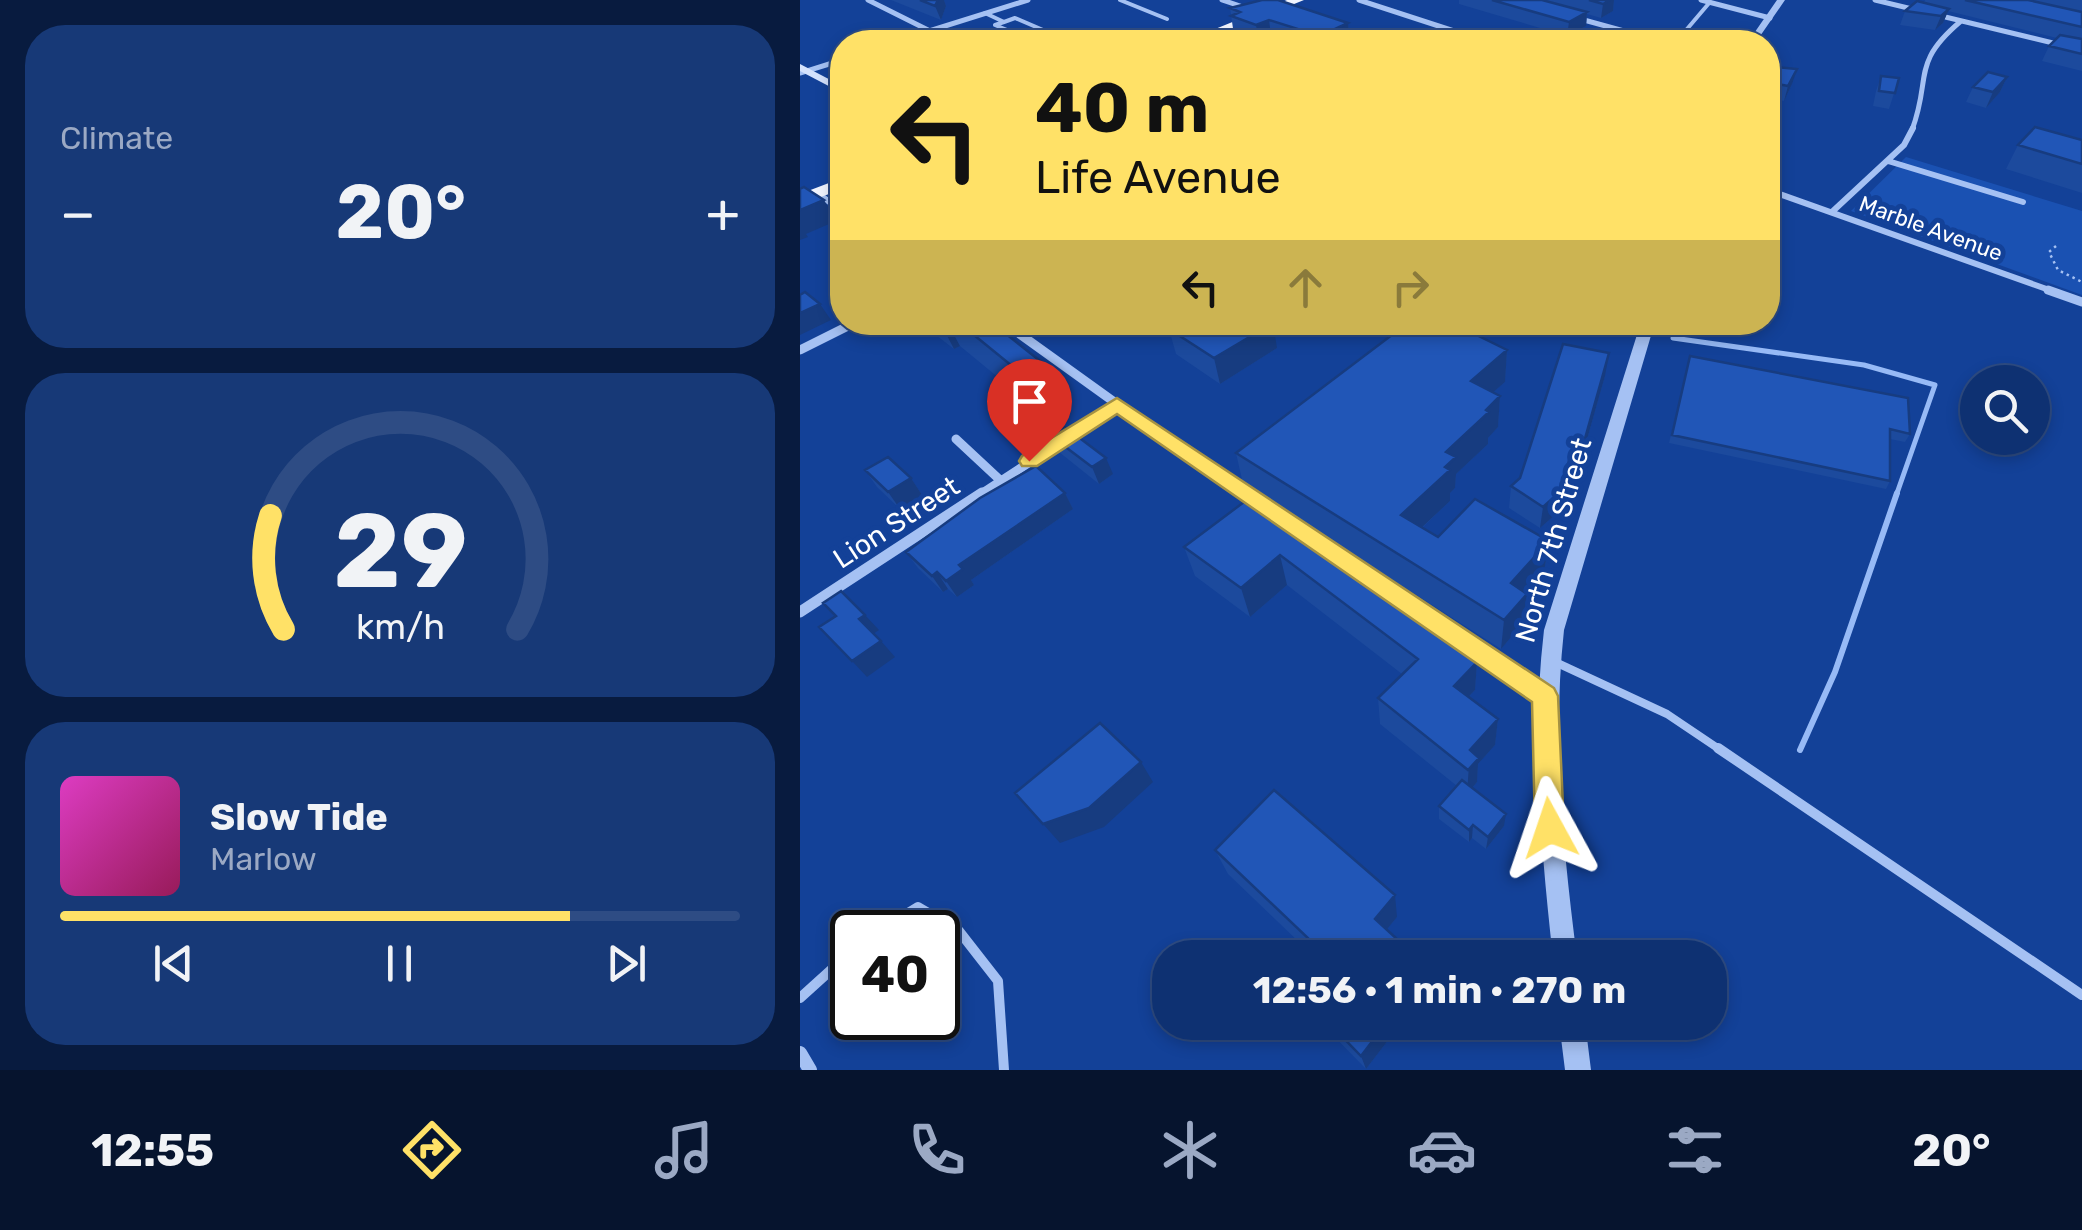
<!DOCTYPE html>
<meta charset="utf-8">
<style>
body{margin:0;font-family:Rubik,sans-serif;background:#173977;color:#f1f3f6;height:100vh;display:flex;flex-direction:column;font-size:38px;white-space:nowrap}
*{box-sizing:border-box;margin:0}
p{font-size:32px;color:#9ba9c4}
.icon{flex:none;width:55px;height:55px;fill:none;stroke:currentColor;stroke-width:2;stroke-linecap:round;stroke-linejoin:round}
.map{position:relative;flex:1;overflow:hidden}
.side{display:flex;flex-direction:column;gap:25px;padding:25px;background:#081b3f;width:800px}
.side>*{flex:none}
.guide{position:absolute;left:30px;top:30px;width:950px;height:305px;border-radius:40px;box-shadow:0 5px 15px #0003,0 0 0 2px #2e4c84;background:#ffe167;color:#111;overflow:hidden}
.fabs{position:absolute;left:1160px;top:365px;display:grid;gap:20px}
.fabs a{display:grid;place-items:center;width:90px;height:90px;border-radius:50%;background:#0e3172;box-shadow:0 5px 15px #0003,0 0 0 2px #2e4c84;font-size:50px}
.speed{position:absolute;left:30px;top:910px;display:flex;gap:20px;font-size:50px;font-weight:700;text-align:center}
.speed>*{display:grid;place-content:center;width:130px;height:130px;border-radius:50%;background:#0e3172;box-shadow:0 5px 15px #0003,0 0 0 2px #2e4c84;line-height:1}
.speed .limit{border:5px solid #111;border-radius:15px;background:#fff;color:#111}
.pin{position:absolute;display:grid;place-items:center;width:85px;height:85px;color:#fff;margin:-102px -42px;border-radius:50% 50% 50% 0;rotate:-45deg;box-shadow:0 0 10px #0007}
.pin .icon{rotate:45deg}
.me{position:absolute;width:110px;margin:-55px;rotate:355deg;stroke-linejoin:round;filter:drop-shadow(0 0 8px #0008)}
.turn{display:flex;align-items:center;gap:35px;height:210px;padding:0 40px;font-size:45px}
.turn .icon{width:130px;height:130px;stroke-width:2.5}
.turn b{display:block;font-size:70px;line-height:85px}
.lanes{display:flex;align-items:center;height:95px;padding:0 40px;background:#0003;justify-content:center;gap:50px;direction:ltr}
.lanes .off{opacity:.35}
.big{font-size:75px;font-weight:700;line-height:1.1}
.side .card{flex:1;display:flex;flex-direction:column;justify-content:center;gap:15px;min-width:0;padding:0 35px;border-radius:40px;background:#173977}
.side .dial{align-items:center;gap:0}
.dial svg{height:260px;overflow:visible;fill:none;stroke:#2e4c84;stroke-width:7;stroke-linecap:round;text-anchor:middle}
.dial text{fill:#f1f3f6;stroke:none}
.song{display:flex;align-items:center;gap:30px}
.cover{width:120px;height:120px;border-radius:15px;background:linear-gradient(135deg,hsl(310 70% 55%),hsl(330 70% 35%))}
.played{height:10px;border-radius:5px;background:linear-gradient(90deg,#ffe167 75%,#2e4c84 75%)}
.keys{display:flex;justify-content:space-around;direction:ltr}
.heat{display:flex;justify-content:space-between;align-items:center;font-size:55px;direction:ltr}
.trip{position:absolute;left:352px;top:940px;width:575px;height:100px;border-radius:40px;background:#0e3172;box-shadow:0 5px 15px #0003,0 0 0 2px #2e4c84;font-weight:700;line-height:100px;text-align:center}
.dock{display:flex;height:160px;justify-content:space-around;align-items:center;background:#06142e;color:#9ba9c4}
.dock .icon{width:70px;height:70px}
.dock .on{color:#ffe167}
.dock b{font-size:45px;color:#f1f3f6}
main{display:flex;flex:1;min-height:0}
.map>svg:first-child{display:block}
</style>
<main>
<section class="side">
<div class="card"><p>Climate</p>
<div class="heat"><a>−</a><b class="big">20°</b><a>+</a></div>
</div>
<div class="card dial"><svg viewBox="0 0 100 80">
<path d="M14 69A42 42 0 1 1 86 69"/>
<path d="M14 69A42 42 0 0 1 10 34" stroke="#ffe167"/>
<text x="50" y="56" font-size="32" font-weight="700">29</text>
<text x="50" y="72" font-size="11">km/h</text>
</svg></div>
<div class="card">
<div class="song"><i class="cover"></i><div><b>Slow Tide</b><p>Marlow</p></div></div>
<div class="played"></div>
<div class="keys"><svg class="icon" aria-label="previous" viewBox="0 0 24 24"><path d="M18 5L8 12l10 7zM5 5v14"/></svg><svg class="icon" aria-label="pause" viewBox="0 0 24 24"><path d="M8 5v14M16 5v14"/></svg><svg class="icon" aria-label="next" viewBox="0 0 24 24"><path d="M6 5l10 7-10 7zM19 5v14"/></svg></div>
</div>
</section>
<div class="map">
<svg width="1282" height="1070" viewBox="0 0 1282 1070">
<rect width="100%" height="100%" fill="#134198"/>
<path fill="#1a51b2" d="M1106 157 1282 211V295L1051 211Z"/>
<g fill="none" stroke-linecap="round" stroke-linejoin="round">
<path stroke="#97baf6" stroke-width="5" d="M873 338 1064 365 1135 385 1096 496"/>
<path stroke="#97baf6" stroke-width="6" d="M1000 750 1035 672 1097 493"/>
<path stroke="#a5c1f3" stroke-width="2.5" stroke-dasharray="2.5 4" stroke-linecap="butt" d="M1256 246 1249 252 1258 270 1282 282"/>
<path stroke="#a5c1f3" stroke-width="4" d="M320 0 367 19
M185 13 204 22 195 25 235 42
M204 22 215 18 271 42
M876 42 910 2"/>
<path stroke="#a5c1f3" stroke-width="8" d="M753 661 867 714 922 751"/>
<path stroke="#a5c1f3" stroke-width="10" d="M918 748 1282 995
M77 932 118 907 159 931 198 981 204 1070
M0 998 52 951"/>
<path stroke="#a5c1f3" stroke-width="5" d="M68 0 130 31
M422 0 449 9
M559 0 654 31
M901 0 970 18
M1075 0 1282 50
M773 17 864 42
M94 42 228 0
M0 73 42 60
M1112 130C1132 77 1110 64 1161 21"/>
<path stroke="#a5c1f3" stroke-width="6" d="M1088 161 1223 202
M968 190 1255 292
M17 193 42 211
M1033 211 1104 145 1113 128"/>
<path stroke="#a5c1f3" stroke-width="9" d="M1248 290 1282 302
M203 322 445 496
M0 350 56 322
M156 439 200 480
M178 496 317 405"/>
<path stroke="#a5c1f3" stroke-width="11" d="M441 493 745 696
M0 612 182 493"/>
<path stroke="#a5c1f3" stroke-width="14" d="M0 1053 10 1070"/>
<path fill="#a5c1f3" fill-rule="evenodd" d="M977 0H985L956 42H948Z
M841 322H855L764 630C752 740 763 848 777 958H753C741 848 731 740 744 630Z
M759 1022H785L791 1070H765Z"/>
<path fill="#d4e2fd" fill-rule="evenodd" d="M0 64 42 86V93L0 71Z"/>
<path fill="#f1f5ff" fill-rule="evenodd" d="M487 0H504L400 42H383Z
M42 178V189L0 205V194Z"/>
</g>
<path fill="#1c4a9d" d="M91 0H144L146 6 141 20Z
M659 0H814L813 11 801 18 787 14 786 26 767 36 659 4Z
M1125 0H1282V71L1242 61 1249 46 1257 38 1148 11 1143 23 1135 30 1100 25 1105 11 1124 3Z
M430 8 548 23 550 42H435Z
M1081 76 1099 78 1089 109 1073 106 1076 91Z
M1207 77 1200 92 1186 108 1166 102 1173 87Z
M968 80 992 84 984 101 968 98Z
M1282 140V193L1206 169 1218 145Z
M119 322H191L271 410 251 421 160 346 154 349Z
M369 329 477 348 420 384 376 354Z
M707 350 705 382 693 392 700 396 698 427 688 438V444L656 474 655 488 650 493V501L622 528 638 537 749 541 744 572 726 593 727 594 723 623 701 649 443 484 436 453Z
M890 356 1110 434 1105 442 1090 439V481L1086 489 869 443Z
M805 376 780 464 772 462 756 514 740 528 709 508 711 486 720 478Z
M251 436 313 474 299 484 259 452Z
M65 470 111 478 122 495 100 509 77 487Z
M265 493 273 509 171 580 174 585 157 597 148 589 143 592 118 568 106 552Z
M444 502 677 662 675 690 669 697 698 719 695 745 678 764 677 782 672 788 704 826 686 849 672 838 669 842 639 819V806L657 786 580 724 578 698 602 674 487 585 450 617 395 576 384 547Z
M415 850 597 917 587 929 598 940 601 958H493L503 946 428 874Z
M520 1022H602L566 1069Z"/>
<path fill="#173c80" d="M138 0H144L146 6 141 20 135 6Z
M810 0H814L813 11 801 18 803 4Z
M1149 9 1143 23 1135 30 1141 16Z
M787 12 786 26 767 36 769 22Z
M469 20 472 42H459L456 25Z
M548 23 550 42H521L520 36Z
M997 69 992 84 984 101 988 86Z
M1207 77 1200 92 1186 108 1193 92Z
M24 200 36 221 6 234 8 237 0 240V210Z
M20 304 31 320 0 335V313Z
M140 322H147L160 346 154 349Z
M473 323 477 348 420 384 414 358Z
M707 350 705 382 670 412 671 381Z
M809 353 805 376 780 464 784 442Z
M254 372 271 410 251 421 233 383Z
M700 396 698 427 688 438V444L656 474 655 488 650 493V501L602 546 601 515 646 452Z
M775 440 772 462 756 514 740 528 743 507Z
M306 458 313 474 299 484 292 467Z
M111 478 122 495 100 509 88 492Z
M265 493 273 509 171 580 174 585 157 597 146 581 159 565Z
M749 541 744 572 708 613 711 583Z
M480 555 487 585 450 617 441 588Z
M137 572 148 589 143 592 132 576Z
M727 594 723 623 701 649 704 620Z
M65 615 79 630 73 634 59 619Z
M81 641 95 657 67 677 52 661Z
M677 662 675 690 654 712V686Z
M698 719 695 745 678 764 677 782 667 794 670 750Z
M341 762 353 782 304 827 260 843 243 824Z
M706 814 704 826 686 849 688 837Z
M673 825 672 838 669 842V830Z
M595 895 597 917 579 939 575 919Z
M598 940 601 958H584Z
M587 1022H602L566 1069 561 1056Z"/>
<path fill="#2156b7" stroke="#173c80" stroke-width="2.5" d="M120 0H138L135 6Z
M462 0H478L548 23 520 36 469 20 456 25 431 16 440 12 430 8Z
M692 0H742L787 12 769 22Z
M789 0H810L803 4Z
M1165 0H1228L1282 12V27Z
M1117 1 1149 9 1141 16 1105 11Z
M1260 35 1282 39V54L1249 46Z
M359 38 371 42H348Z
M976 67 997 69 988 86 968 82Z
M1188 72 1207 77 1193 92 1173 87Z
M1081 76 1099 78 1095 93 1079 91Z
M1235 127 1282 140V164L1218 145Z
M4 187 24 200 0 210V189Z
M5 292 20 304 0 313V295Z
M158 322H191L254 372 233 383Z
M380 322H472L473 323 414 358 369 329Z
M609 322H650L707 350 671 381 700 396 686 410 689 412 646 452 656 457 645 467 650 470 601 515 638 537 675 499 749 541 711 583 727 594 704 620 436 453Z
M763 344 809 353 784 442 775 440 760 492 743 507 711 486 720 478Z
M890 356 1108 398 1110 434 1090 429V481L872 435Z
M265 427 306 458 292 467 251 436Z
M88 457 111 478 88 492 65 470Z
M236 466 265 493 159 565 163 569 146 581 137 572 132 576 106 552 180 498Z
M444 502 526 556 528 554 677 662 654 686 698 719 670 750 679 758 668 770 578 698 618 659 480 555 441 588 384 547Z
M41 591 65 615 59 619 81 641 52 661 19 627 36 616 23 603Z
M300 723 341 762 289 808 243 824 215 793Z
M662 780 706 814 688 837 673 825 669 830 639 806Z
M474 790 595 895 575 919 598 940 584 958H493L509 939 415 850Z
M528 1022H587L561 1056Z"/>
<path fill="#ffe167" stroke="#a69243" stroke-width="2.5" d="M317 398 754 688 758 696 764 828 760 838 750 842 739 838 735 828 732 702 317 414 237 466H222L219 461 222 456Z"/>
<g text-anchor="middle" stroke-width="10" stroke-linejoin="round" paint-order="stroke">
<g font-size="22" fill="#fff" stroke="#134198">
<text transform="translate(1131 228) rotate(20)" y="8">Marble Avenue</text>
</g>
<g font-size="28" fill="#fff" stroke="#134198">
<text transform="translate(96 522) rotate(-33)" y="10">Lion Street</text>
<text transform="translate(753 540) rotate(-74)" y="10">North 7th Street</text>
</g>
</g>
</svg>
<div class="fabs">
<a><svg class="icon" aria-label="search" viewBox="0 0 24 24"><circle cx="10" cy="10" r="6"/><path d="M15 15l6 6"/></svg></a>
</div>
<div class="speed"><div class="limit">40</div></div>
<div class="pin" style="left:229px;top:461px;background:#d93025"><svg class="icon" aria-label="arrive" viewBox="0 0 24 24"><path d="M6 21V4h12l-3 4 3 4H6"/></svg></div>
<svg class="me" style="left:750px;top:828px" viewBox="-20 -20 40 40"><path d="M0-17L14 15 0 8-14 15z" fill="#ffe167" stroke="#fff" stroke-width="4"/></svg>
<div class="trip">12:56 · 1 min · 270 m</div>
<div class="guide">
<div class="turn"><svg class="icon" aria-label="left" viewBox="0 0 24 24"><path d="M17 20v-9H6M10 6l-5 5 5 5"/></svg><div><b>40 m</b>Life Avenue</div></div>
<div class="lanes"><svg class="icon" aria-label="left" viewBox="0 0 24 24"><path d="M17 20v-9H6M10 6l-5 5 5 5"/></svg><svg class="icon off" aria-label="ahead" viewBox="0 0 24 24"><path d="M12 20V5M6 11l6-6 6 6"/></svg><svg class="icon off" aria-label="right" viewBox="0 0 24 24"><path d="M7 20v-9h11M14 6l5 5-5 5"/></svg></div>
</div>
</div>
</main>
<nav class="dock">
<b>12:55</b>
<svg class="icon on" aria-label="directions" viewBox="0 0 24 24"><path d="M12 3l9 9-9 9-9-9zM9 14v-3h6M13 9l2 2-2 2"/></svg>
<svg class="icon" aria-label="music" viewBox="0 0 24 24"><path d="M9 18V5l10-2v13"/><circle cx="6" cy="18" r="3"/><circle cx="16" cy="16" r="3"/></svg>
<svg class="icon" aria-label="phone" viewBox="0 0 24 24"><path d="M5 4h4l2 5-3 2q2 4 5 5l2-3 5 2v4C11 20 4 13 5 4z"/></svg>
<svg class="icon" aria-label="climate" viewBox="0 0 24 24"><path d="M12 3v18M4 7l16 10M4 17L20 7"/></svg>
<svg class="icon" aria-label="car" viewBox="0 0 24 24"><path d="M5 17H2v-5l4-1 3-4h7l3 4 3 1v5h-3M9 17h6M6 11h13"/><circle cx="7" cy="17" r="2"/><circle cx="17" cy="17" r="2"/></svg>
<svg class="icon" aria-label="filters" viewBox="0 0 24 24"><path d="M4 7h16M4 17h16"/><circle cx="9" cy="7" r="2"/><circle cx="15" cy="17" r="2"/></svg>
<b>20°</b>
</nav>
